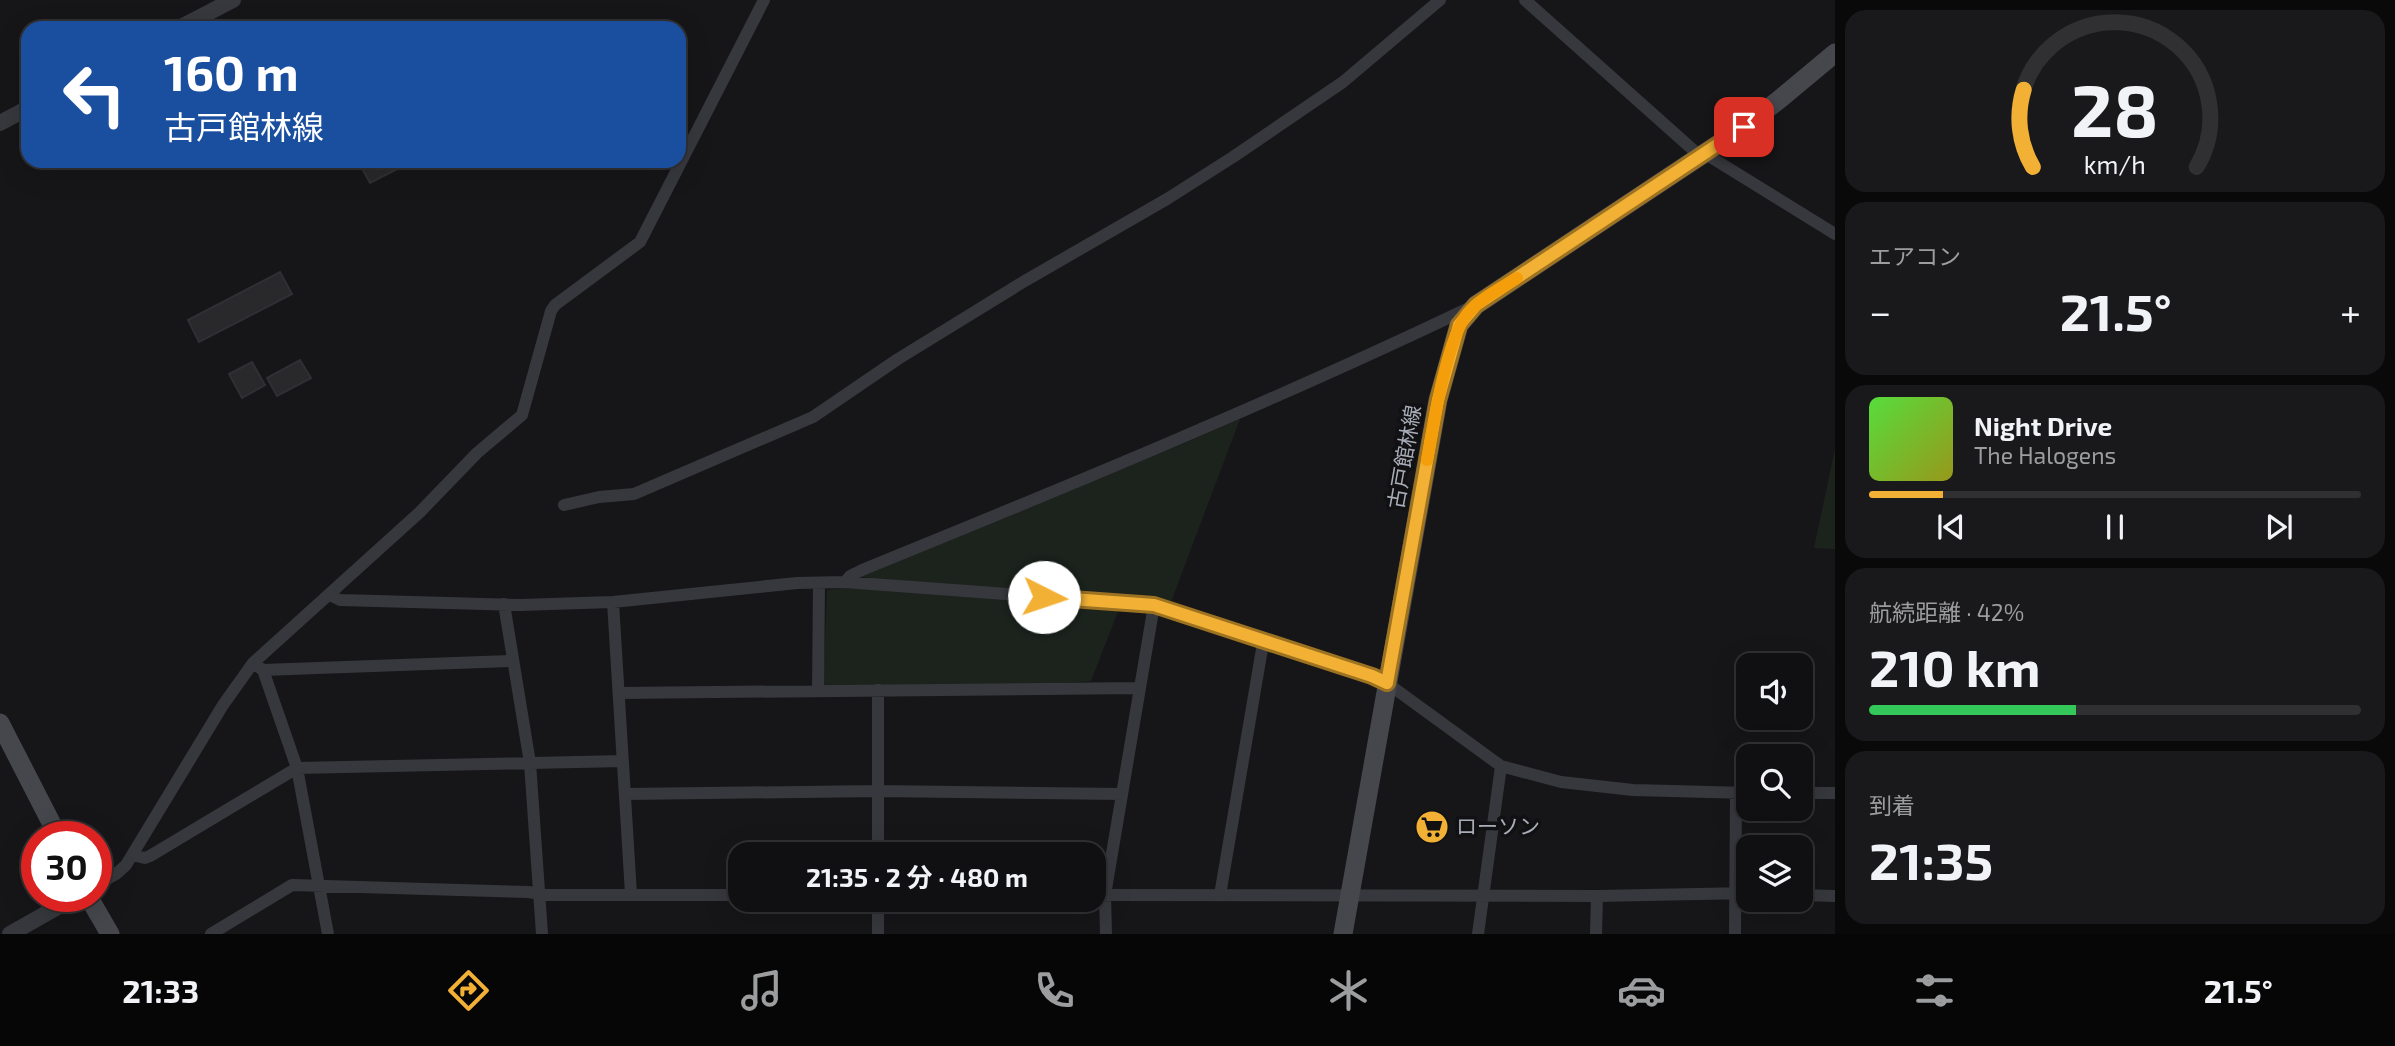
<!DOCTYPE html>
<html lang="ja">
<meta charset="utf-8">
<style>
body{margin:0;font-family:"Exo 2","Noto Sans JP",sans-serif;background:#19191b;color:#f1f3f6;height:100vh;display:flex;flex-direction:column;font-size:26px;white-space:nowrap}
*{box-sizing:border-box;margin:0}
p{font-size:23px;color:#9c9d9f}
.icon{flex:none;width:38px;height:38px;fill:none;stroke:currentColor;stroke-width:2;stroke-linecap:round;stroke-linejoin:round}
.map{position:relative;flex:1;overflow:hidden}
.side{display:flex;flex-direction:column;gap:10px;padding:10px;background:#09090a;width:560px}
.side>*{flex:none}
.guide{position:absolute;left:21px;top:21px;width:665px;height:147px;border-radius:21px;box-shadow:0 7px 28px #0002,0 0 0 2px #303032;background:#1a4fa0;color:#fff;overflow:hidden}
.fabs{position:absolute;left:1736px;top:653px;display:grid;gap:14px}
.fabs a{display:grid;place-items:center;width:77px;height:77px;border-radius:14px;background:#101012;box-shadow:0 7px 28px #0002,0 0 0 2px #303032;font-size:35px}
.speed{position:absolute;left:21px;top:821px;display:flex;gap:14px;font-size:35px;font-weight:700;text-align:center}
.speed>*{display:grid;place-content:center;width:91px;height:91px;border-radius:50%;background:#101012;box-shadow:0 7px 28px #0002,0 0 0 2px #303032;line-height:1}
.speed .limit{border:10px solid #d22;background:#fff;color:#111}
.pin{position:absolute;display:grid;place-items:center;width:60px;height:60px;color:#fff;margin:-30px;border-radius:14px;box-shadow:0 4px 10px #0006}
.me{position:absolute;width:77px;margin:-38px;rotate:94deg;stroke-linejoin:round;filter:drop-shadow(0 0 5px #0008)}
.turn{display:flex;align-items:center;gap:24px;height:147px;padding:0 28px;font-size:32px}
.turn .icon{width:91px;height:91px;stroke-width:2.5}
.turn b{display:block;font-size:49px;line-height:60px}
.big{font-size:52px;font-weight:700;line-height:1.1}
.side .tile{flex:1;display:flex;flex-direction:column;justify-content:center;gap:10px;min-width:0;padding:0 24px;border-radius:21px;background:#19191b}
.side .dial{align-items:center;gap:0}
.dial svg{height:182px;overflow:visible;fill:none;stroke:#303032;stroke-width:7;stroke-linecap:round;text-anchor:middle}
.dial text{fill:#f1f3f6;stroke:none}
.song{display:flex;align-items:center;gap:21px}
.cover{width:84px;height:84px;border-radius:10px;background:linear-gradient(135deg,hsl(110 70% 55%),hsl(60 70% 35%))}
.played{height:7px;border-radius:4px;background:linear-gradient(90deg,#f2b134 15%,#303032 15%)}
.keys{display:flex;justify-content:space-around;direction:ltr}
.heat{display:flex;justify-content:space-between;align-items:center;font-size:38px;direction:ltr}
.charge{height:10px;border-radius:5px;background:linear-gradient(90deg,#34c759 42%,#303032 0)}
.trip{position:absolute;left:728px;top:842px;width:378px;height:70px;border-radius:21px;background:#101012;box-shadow:0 7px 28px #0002,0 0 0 2px #303032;font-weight:700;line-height:70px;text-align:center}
.tabs{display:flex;height:112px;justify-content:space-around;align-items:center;background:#060607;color:#9c9d9f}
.tabs .icon{width:49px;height:49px}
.tabs .selected{color:#f2b134}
.tabs b{font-size:32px;color:#f1f3f6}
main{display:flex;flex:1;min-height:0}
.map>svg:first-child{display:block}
</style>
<main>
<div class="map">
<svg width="1835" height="934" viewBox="0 0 1835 934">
<rect width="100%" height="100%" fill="#161618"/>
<path fill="#1c231d" d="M1240 419 1171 602 860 577 1187 442Z
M1835 449V549L1814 548Z
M848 588 1016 595 1119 609 1091 681 938 690 823 691 827 590Z"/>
<path fill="#29292c" stroke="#303034" stroke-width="2" d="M358 161H413L370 183Z
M280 272 292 294 199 342 188 320Z
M300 360 311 378 277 396 267 378Z
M252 362 265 385 242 398 229 374Z"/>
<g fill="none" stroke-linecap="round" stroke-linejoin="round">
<path stroke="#37383d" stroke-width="12" d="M1525 0 1700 156
M1704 153 1835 234
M564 505 599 497 634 494 813 417 898 359 1023 282 1167 199 1233 157 1343 82 1440 0
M845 582 850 576 862 570C1066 487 1270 403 1469 308
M330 595 340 600 520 605 613 602 797 583 845 582 1154 605 1372 675 1387 683 1501 766 1561 782 1633 790 1748 793
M613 602 631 894
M504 604 530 763 542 934
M253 663 263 670 297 768 328 934
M263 670 513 661
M878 690V854
M818 691 819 584
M619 693 1140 688
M1801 793H1835
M625 794 878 791 1122 794
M132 855 145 858 150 856 297 768 623 761
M96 885 116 874 126 865 223 705 253 663 420 512 477 453 522 415 551 311 555 305 640 242 764 0
M1094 895 1597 896 1748 893
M1220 895 1262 649 1266 641
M1801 895 1835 896
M878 900V934
M211 934 292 885 528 892 548 895H740
M1106 934 1105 895 1154 605
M1478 934 1501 766
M1596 934 1597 896
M1735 934 1736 793"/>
<path stroke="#37383d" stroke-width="16" d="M179 28 233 0
M0 123 28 108
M10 934 77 896"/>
<path stroke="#45474d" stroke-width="19" d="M0 723 58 836
M88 896 110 934
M1343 934 1438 400 1459 325 1476 305 1744 127 1780 99 1835 53"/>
</g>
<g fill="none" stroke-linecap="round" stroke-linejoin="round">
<defs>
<path id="route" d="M1044 597 1154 605 1372 676 1387 683 1438 400 1459 325 1476 305 1744 127"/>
</defs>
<use href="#route" stroke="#9d7322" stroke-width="18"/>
<use href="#route" stroke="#f2b134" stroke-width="12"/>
<path stroke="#f59e0b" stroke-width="12" d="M1427 460C1433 426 1447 337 1468 313 1481 298 1500 289 1517 278"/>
</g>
<defs>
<symbol id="supermarket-disc" viewBox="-11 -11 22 22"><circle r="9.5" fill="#f2b134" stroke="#111113"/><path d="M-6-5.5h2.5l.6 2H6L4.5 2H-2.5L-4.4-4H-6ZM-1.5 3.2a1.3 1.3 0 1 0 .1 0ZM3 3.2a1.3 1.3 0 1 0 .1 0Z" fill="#111"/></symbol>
</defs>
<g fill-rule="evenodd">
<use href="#supermarket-disc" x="1413" y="808" width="38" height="38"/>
</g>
<g text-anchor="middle" stroke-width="7" stroke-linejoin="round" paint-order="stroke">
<g font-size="21" fill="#a8adb8" stroke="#111113">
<text transform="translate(1405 457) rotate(-80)" y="7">古戸館林線</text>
</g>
<g font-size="21" fill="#a8adb8" stroke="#111113" text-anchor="start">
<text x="1456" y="834">ローソン</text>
</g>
</g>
</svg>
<div class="fabs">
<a><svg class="icon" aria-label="sound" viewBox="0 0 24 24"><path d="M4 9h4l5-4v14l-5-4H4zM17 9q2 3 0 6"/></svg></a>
<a><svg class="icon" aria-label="search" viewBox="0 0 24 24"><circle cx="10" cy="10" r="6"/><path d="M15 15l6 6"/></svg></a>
<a><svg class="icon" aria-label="layers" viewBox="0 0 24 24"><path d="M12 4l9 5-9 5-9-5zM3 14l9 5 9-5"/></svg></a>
</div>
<div class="speed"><div class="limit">30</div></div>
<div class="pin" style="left:1744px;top:127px;background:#d93025"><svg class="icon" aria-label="arrive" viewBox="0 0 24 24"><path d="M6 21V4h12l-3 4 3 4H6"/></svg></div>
<svg class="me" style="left:1044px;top:597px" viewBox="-20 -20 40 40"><circle r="19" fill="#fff"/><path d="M0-13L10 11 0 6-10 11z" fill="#f2b134"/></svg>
<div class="trip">21:35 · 2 分 · 480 m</div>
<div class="guide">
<div class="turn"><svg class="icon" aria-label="left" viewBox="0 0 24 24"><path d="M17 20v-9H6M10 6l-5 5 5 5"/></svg><div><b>160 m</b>古戸館林線</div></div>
</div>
</div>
<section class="side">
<div class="tile dial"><svg viewBox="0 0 100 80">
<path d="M14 69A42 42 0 1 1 86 69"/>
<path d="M14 69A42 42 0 0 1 10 35" stroke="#f2b134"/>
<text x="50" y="56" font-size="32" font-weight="700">28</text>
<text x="50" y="72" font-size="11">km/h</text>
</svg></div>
<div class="tile"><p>エアコン</p>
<div class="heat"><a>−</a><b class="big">21.5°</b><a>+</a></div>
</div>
<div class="tile">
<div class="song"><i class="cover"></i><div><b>Night Drive</b><p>The Halogens</p></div></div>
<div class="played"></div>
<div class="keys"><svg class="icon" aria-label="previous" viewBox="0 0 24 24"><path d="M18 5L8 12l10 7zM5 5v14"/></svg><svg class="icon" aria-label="pause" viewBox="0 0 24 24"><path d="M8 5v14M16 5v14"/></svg><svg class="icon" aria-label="next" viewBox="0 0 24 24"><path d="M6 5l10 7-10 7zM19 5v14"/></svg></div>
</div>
<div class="tile"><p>航続距離 · 42%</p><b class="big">210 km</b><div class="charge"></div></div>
<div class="tile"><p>到着</p><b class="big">21:35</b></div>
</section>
</main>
<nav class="tabs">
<b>21:33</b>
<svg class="icon selected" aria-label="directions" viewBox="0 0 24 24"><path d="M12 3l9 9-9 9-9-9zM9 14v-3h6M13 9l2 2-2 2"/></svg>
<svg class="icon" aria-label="music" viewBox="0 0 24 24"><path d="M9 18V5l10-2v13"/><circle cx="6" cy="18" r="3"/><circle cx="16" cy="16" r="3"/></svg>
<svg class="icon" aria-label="phone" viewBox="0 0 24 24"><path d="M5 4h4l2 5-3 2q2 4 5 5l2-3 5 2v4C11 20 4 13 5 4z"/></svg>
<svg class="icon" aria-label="climate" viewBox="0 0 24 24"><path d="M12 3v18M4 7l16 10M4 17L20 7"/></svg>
<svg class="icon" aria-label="car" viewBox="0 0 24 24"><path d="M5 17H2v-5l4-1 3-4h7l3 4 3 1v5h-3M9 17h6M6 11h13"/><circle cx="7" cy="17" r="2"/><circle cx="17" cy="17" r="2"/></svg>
<svg class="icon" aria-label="filters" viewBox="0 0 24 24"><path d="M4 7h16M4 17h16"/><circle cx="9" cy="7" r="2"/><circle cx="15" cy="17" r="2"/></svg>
<b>21.5°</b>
</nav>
